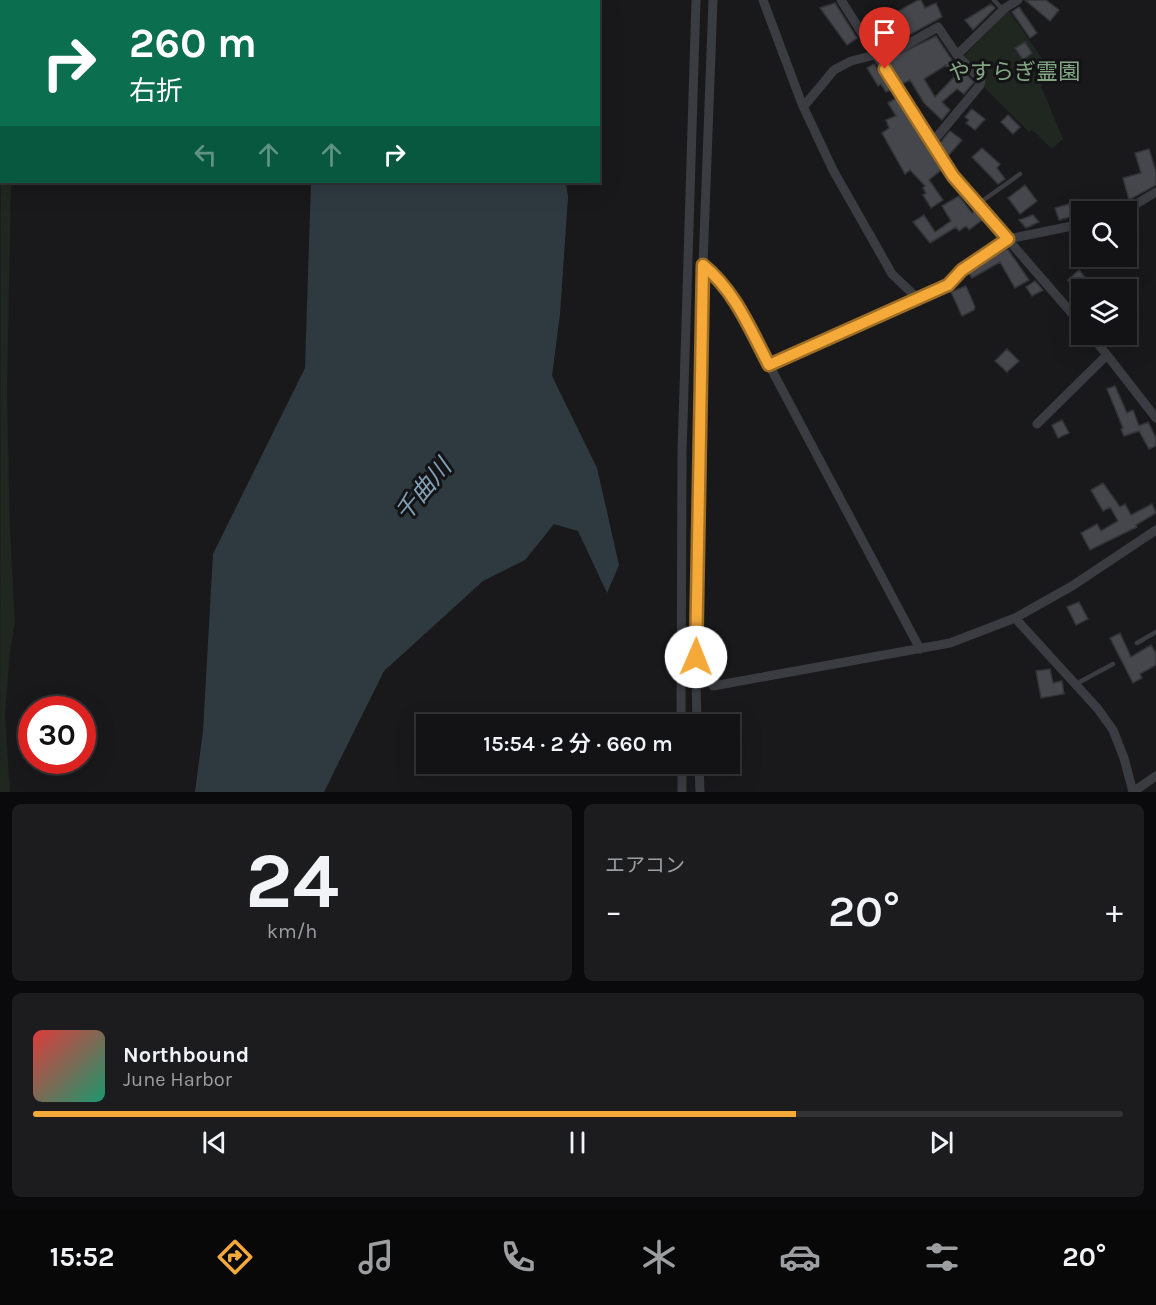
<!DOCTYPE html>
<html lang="ja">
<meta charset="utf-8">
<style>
body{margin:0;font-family:Karla,"Noto Sans JP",sans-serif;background:#1c1c1e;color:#f1f3f6;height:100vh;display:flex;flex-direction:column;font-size:22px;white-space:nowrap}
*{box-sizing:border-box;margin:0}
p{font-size:20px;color:#9d9ea0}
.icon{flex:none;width:33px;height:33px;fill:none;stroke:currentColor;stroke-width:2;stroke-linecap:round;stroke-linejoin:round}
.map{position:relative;height:792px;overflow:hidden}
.side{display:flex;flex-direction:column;gap:12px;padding:12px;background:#0a0a0c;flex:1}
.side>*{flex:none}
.guide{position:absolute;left:0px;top:0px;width:600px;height:183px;box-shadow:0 6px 24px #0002,0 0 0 2px #323234;background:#0b6e4f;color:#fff;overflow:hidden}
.tools{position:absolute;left:1071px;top:201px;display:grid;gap:12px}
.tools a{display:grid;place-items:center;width:66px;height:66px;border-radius:0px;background:#131315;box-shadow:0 6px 24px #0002,0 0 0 2px #323234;font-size:30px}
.speed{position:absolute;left:18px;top:696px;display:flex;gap:12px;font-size:30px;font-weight:700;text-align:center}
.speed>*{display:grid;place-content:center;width:78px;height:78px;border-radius:50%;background:#131315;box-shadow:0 6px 24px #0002,0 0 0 2px #323234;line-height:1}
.speed .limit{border:9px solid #d22;background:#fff;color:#111}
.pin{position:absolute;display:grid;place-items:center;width:51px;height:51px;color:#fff;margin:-62px -26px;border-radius:50% 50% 50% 0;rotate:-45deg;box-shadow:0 0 6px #0007}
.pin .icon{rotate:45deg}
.me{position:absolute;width:66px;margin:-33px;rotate:1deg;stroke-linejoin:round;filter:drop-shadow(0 0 4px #0008)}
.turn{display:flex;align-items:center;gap:21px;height:126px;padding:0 30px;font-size:27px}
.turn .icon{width:78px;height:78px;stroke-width:2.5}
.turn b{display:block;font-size:42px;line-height:51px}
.lanes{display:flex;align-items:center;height:57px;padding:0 30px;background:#0003;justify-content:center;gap:30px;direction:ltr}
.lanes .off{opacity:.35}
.big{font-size:45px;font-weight:600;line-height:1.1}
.side .tile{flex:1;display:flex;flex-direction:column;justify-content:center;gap:9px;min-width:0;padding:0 21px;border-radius:9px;background:#1c1c1e}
.side .dial{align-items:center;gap:0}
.dial b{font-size:78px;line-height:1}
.song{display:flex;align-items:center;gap:18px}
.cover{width:72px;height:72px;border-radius:9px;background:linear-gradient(135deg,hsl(0 70% 55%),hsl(160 70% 35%))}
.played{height:6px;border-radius:3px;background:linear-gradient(90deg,#f4a939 70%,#323234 70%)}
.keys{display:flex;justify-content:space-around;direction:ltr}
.heat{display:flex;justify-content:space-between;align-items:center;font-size:33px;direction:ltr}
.side .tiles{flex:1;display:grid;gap:12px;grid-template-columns:1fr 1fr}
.tile:last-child{grid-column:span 2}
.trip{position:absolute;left:416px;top:714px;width:324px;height:60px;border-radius:0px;background:#131315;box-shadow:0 6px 24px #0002,0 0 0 2px #323234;font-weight:600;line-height:60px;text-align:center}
.tabs{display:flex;height:96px;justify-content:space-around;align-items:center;background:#080808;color:#9d9ea0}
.tabs .icon{width:42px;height:42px}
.tabs .on{color:#f4a939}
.tabs b{font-size:27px;color:#f1f3f6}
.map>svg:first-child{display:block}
</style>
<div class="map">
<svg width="1156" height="792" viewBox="0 0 1156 792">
<rect width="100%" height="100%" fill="#19191c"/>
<path fill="#1f2720" d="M1 0H13L2 2V182H11L7 392 10 531 15 623 10 651 5 714 10 792H0Z
M1008 10 1054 75 1041 86 1063 139 1052 149 1032 130 1029 132 984 87 965 59V55Z"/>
<path fill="#2f3a40" d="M341 0H521V1H340Z
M311 182H566L568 197 560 314 552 376 597 468 619 565 607 593 578 531 554 524 525 560 483 581 384 671 324 792H195L203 731 213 554 305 368Z"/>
<path fill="#46474c" stroke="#333438" stroke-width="1.5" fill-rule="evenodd" d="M918 0H921L925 8 936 3 942 17 902 39 893 14Z
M1025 0H1046L1059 10 1050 21Z
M835 3 857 38 847 45 820 8Z
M991 4 995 8 973 30 965 20Z
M1019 7 1037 33 1030 38 1012 12Z
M936 36 952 60 974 82 964 94 957 89 942 102 950 110 942 120 924 103 910 80 902 84 887 60ZM946 65 955 76 935 97 924 79Z
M1025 42 1032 53 1023 60 1015 48Z
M874 64 890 90 886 92 881 84 878 86 867 68Z
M896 98 941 170 929 180 943 200 931 208 923 195 926 193 923 188 925 186 910 170 905 174 882 133 889 128 886 120 896 116 888 103Z
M972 109 985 119 975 130 966 123 969 120 965 117Z
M1008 115 1020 127 1013 134 1001 122Z
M950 131 962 140 948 156 940 143Z
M982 148 1000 164 997 168 1005 179 998 184 972 157Z
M1149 149 1156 172V185L1129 200 1123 178 1141 173 1135 153Z
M1025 185 1037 201 1020 214 1008 198Z
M959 196 972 213 974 211 982 220 969 230 966 226 959 231 956 227 930 243 913 222 924 215 935 232 951 221 942 206Z
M1069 204 1073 216 1059 220 1055 208Z
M1033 215 1039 222 1026 228 1019 220Z
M1007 248 1029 280 1015 288 1000 262 972 278 969 273Z
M1079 270 1096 290H1077L1068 280Z
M1035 281 1043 290 1032 296 1026 287Z
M966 286 975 307 974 310 962 316 951 292Z
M1007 349 1019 361 1007 372 995 361Z
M1115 386 1127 413 1133 410 1139 426 1148 422 1156 438V446L1149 449 1139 431 1124 436 1121 429 1123 428 1107 389Z
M1062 420 1069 433 1058 438 1052 425Z
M1103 483 1120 507 1125 504 1131 515 1152 504 1156 513 1136 525 1137 527 1090 550 1081 533 1097 524 1101 531 1118 521 1110 507 1103 511 1091 490Z
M1079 602 1088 619 1076 625 1067 607Z
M1120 633 1131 657 1151 645 1156 653V665L1140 674 1142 678 1133 683 1110 638Z
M1050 669 1053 683 1062 681 1064 694 1041 698 1036 671Z"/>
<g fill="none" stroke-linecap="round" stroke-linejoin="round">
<path stroke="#3a3c41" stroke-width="4.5" d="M159 0 161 2
M994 0 1003 10
M978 204 1020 174
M1137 643 1156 632
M1076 684 1113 664"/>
<path stroke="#3a3c41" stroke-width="9" d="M763 0 802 104 833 170 892 274 918 299
M841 0 953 176 1082 325
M804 106 834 70 851 61 899 49 938 27 957 55
M931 144 980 85 981 80 957 55 1005 8 1018 0
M1118 212 1133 206 1156 192
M703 265 720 279 734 299 920 649
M1107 355 1156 418
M769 365 948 285 962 270 1008 239 1082 224
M1037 424 1107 355 1090 334
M1015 618 1098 709 1113 730 1124 758 1133 792
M713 686 950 643 1015 618 1072 586 1156 530
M681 724 682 453 696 0
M697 724 696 679 703 265 713 0
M682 764V792
M699 764 700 792
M1133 792 1156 776"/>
</g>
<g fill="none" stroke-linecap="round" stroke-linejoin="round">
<defs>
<path id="route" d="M696 657 703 265C735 291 750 329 769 365L948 285 962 270 1008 239 953 176 885 69"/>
</defs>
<use href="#route" stroke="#9f6e25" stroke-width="15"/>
<use href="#route" stroke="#f4a939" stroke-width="10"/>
</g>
<g text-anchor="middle" stroke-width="6" stroke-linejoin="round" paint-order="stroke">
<g font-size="22" fill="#83a683" stroke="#141417">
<text x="1014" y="79">やすらぎ霊園</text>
</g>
<g font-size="24" font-style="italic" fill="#83a1b6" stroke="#141417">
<text transform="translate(423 490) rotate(-50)" y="8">千曲川</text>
</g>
</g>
</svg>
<div class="tools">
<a><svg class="icon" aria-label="search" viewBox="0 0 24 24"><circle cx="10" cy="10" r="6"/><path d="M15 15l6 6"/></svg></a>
<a><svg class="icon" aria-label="layers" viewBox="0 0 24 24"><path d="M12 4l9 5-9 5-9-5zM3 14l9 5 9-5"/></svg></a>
</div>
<div class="speed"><div class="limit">30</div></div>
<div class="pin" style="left:885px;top:69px;background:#d93025"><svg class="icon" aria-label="arrive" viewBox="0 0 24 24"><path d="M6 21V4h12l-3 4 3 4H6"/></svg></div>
<svg class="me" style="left:696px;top:657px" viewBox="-20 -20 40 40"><circle r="19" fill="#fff"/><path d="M0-13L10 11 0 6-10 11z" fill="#f4a939"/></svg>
<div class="trip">15:54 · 2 分 · 660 m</div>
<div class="guide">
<div class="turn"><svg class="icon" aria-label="right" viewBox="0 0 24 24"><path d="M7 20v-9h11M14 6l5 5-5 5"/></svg><div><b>260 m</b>右折</div></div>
<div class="lanes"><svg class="icon off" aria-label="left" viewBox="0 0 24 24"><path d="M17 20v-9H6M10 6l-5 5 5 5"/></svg><svg class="icon off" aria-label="ahead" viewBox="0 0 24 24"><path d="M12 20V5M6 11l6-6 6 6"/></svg><svg class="icon off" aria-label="ahead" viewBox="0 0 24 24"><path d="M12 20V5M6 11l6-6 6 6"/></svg><svg class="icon" aria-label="right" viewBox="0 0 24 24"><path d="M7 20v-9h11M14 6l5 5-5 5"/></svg></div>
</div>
</div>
<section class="side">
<div class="tiles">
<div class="tile dial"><b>24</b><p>km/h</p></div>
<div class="tile"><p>エアコン</p>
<div class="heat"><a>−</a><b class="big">20°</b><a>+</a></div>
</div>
<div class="tile">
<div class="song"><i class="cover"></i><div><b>Northbound</b><p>June Harbor</p></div></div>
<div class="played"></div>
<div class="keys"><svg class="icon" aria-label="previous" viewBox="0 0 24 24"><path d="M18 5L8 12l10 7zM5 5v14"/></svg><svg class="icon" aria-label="pause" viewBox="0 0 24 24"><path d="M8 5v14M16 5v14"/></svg><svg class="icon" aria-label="next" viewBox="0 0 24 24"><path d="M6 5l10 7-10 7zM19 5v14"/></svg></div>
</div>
</div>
</section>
<nav class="tabs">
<b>15:52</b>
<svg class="icon on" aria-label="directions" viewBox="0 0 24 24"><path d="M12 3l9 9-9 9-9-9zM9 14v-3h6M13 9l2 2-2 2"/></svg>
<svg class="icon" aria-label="music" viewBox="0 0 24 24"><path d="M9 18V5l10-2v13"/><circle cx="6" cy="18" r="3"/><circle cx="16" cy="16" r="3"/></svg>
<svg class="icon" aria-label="phone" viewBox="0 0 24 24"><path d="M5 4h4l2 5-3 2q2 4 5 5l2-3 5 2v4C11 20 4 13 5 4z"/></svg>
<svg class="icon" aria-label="climate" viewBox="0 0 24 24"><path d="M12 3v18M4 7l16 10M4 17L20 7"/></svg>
<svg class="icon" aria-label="car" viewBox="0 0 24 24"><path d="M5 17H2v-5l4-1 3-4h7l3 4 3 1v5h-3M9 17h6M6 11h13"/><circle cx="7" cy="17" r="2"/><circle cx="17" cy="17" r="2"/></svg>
<svg class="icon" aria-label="filters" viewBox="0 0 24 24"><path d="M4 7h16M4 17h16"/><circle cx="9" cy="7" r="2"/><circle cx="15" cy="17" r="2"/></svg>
<b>20°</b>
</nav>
